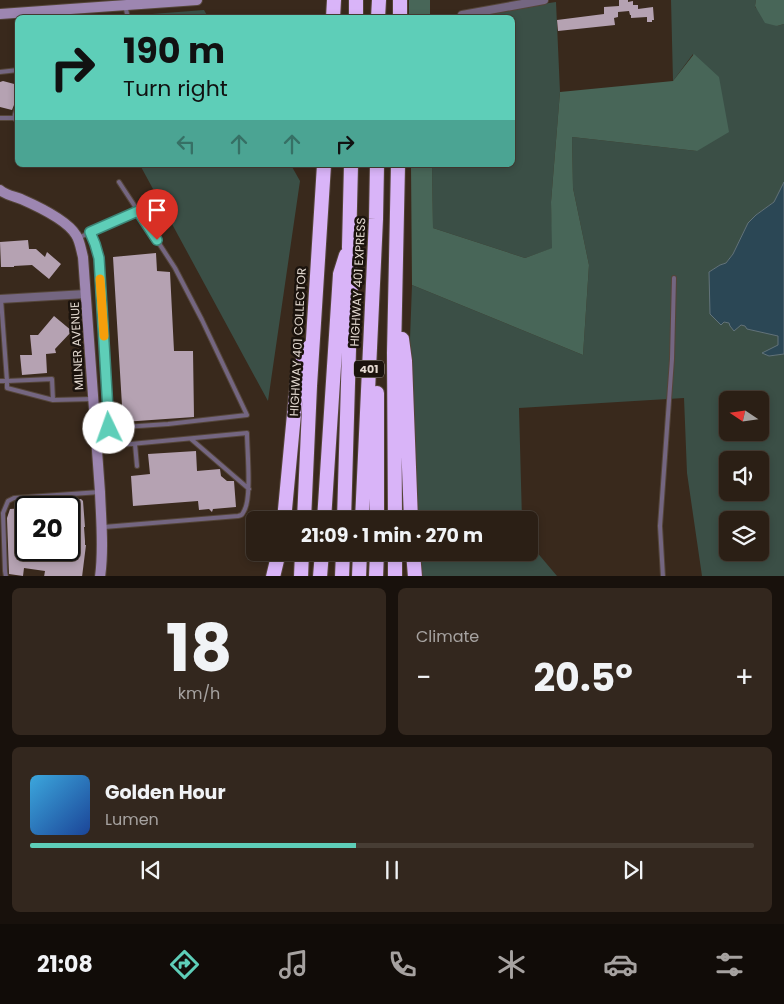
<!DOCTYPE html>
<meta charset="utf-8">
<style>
body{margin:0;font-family:Poppins,sans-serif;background:#33271e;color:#f1f3f6;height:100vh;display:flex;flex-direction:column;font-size:19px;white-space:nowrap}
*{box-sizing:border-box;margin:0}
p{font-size:16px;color:#a6a2a0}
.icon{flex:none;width:28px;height:28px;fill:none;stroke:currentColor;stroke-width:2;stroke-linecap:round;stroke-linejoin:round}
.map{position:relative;height:576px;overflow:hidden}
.sheet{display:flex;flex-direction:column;gap:12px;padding:12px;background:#18110c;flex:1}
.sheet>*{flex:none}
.hud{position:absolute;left:15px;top:15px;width:500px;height:152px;border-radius:8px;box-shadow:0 2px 8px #0003,0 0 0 1px #473d34;background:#5eceb8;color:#111;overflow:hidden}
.needle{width:32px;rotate:283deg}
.fabs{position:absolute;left:719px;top:391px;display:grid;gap:10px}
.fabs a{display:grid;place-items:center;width:50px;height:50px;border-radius:8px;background:#2b1f15;box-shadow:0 2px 8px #0003,0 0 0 1px #473d34;font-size:25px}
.speed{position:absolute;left:15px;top:496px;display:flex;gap:10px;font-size:25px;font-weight:700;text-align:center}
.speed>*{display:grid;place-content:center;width:65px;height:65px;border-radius:50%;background:#2b1f15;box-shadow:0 2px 8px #0003,0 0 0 1px #473d34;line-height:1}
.speed .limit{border:2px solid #111;border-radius:8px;background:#fff;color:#111}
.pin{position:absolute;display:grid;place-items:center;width:42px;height:42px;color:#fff;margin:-51px -21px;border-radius:50% 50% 50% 0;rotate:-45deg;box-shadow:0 0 5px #0007}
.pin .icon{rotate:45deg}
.me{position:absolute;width:55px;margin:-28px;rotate:357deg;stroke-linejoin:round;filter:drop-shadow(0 0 4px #0008)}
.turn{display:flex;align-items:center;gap:18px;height:105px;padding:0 25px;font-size:22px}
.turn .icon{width:65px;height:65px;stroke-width:2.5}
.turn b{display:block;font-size:35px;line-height:42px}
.lanes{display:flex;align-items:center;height:48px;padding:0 25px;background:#0003;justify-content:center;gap:25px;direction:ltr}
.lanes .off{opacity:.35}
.big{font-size:38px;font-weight:700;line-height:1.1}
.sheet .card{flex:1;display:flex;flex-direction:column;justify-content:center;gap:8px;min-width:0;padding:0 18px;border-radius:8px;background:#33271e}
.sheet .dial{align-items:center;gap:0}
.dial b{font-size:65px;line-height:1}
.song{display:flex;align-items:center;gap:15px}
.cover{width:60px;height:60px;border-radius:8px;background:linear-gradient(135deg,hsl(200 70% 55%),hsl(220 70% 35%))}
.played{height:5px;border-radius:2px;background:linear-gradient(90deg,#5eceb8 45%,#473d34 45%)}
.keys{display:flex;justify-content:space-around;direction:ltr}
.heat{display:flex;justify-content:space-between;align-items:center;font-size:28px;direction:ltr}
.sheet .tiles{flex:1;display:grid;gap:12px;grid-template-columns:1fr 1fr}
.card:last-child{grid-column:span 2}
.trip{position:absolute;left:246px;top:511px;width:292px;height:50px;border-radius:8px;background:#2b1f15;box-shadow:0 2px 8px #0003,0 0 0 1px #473d34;font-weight:700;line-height:50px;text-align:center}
.tab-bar{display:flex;height:80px;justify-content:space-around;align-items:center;background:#110c08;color:#a6a2a0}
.tab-bar .icon{width:35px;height:35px}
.tab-bar .selected{color:#5eceb8}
.tab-bar b{font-size:22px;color:#f1f3f6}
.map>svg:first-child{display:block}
</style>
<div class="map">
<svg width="784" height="577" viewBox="0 0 784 577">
<rect width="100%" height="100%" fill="#39291c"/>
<path fill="#3b4f46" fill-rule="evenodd" d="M671 0H756L755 7 777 26 784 24V182L774 202 756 215 748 223 733 254 726 263 720 265 709 272 710 287 724 322 745 326 748 329 779 336V345L763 353 769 356 784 354V576H702L687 473 684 398 519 408 522 520H417L410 339 412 285 583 355 589 265 573 188 572 137 697 151 693 54 673 81ZM728 400H760V432H728ZM728 460H760V492H728ZM728 520H760V552H728Z
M556 2 560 92 551 202 553 248 525 258 433 228 432 165H512V18L473 17 501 10Z
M204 10 208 17 100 18Z
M140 165H291L300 181 268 401Z
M530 544 557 576H420L419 553 530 552Z"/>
<path fill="#486658" d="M409 0H430V17H409Z
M756 0H784V24L777 26 765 23 755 6Z
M694 54 719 77 729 132 697 151 572 137 573 188 589 265 583 355 412 285 411 165H432L433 228 525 258 552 248 551 202 560 92 673 81Z"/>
<path fill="#2b4755" stroke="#62737a" d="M784 182V354L769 356 762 353 778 345V336L747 329 745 326 741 325 734 331 730 326 729 323 724 322 721 325 710 314 709 272 720 265 726 263 733 254 748 223 756 215 774 202Z"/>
<path fill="#b5a2b2" d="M619 0H628V2L633 1V5H638V9L653 7 654 20H652V22H647V17L631 18V15H630L629 11 618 12V17L614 18 615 25 558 31 557 20 604 14V7L619 6Z
M3 81 18 85V103L14 105 12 110 0 107V82Z
M28 240 29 249H36L45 257 47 252 61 264 49 279 32 265 14 266V267H1L0 242Z
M156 253 157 271 170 272 174 351H193L194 417 123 422 113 257Z
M54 316 72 331 55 349 56 353 46 354 47 373 22 375 20 355H32L30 335H38Z
M196 451 197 471 220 469 221 476 227 481H234L236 507 213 509 212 512 209 509 199 510 198 501 133 506 131 476 150 474 148 454Z
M81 499 83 501 85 527H84L85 541V545H86L82 577H44L45 571 24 568 23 576 9 574 7 518 10 509 26 508V550H69V508H53V502Z"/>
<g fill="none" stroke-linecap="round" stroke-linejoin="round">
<defs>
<path id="lane" d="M125 5 128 18
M0 72 18 70
M0 118H14L18 122
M14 118 17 107
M90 232 95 244 99 258 109 428 168 424 247 415 202 320 175 268 138 211
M78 238 138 211 119 182
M0 381H7L52 379 53 400 7 388V381L1 299
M53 400 93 399
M191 439 249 489
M135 444 137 466
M99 447 247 433C247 450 252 498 244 511 242 515 242 515 238 516L104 527
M6 577 5 571 3 513 8 501 14 498 100 492
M663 577 660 526 672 359 674 278"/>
<path id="street" d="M462 15 544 0
M0 299 86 294"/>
<path id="secondary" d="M0 14 197 0
M0 190C6 195 13 196 21 199 37 206 67 220 76 235 80 241 81 250 83 257L100 492C101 520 104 549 100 577"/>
<path id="highway" d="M333 18 334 0
M356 18V0
M378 18 379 0
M400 18V0
M402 339 405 361 411 520
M377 393V520
M284 520 298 372 309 347
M304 520 310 386 324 165
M324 520 340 274 346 255
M344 520 351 281 349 247 351 165
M362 520 376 219 377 165
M395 520 394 353 398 165
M395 552V577
M413 552 415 577
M273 577 279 552
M301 577 302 552
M320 577 322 552
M342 577 343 552
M359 577 360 552
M376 577 377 552"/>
</defs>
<use href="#lane" stroke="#544539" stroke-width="6"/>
<use href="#street" stroke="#544539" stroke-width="10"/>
<use href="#secondary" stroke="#544539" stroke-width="12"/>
<use href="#highway" stroke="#544539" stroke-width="16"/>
<use href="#lane" stroke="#746681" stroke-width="4"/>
<use href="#street" stroke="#746681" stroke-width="8"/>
<use href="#secondary" stroke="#9d86b1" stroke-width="10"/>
<use href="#highway" stroke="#d9b4f8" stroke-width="14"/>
</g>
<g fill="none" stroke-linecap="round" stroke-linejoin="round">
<defs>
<path id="route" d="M109 428 99 258 95 244 90 232 138 211 157 240"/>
</defs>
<use href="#route" stroke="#3d8678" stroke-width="12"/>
<use href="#route" stroke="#5eceb8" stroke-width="9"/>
<path stroke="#f59e0b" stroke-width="9" d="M100 279 104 336"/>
</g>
<g text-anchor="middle" stroke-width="5" stroke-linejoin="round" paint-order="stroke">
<rect fill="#1b130d" stroke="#a79e96" stroke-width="1" x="354" y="360.5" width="30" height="17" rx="4"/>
<g font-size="11" font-weight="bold" fill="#e3d9d0">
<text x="369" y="373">401</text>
</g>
<g font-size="12" fill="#e3d9d0" stroke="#1b130d">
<text transform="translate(358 282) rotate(-87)" y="4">HIGHWAY 401 EXPRESS</text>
<text transform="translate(298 342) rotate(-87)" y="4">HIGHWAY 401 COLLECTOR</text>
<text transform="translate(77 346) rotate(-93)" y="4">MILNER AVENUE</text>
</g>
</g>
</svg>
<div class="fabs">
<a><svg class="needle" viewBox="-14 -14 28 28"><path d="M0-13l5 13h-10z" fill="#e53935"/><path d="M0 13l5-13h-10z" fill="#a6a2a0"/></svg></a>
<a><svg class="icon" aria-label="sound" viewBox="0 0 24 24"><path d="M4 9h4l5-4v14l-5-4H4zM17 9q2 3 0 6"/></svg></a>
<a><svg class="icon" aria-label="layers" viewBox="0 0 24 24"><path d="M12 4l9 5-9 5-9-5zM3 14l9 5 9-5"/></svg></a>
</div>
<div class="speed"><div class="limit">20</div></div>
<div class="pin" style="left:157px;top:240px;background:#d93025"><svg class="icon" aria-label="arrive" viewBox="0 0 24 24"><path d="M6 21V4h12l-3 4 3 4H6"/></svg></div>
<svg class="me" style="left:109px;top:428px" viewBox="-20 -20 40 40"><circle r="19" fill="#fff"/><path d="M0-13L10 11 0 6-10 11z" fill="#5eceb8"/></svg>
<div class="trip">21:09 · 1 min · 270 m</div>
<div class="hud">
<div class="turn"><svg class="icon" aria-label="right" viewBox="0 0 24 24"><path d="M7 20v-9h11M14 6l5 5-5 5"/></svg><div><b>190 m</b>Turn right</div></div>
<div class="lanes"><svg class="icon off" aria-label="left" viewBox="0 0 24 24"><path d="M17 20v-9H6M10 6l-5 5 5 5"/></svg><svg class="icon off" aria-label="ahead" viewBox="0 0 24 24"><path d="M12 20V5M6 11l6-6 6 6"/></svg><svg class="icon off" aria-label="ahead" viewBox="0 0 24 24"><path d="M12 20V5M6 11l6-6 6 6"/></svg><svg class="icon" aria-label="right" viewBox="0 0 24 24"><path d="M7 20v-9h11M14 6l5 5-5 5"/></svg></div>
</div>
</div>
<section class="sheet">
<div class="tiles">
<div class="card dial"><b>18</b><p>km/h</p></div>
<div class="card"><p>Climate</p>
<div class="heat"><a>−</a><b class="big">20.5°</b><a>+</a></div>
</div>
<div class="card">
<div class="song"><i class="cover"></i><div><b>Golden Hour</b><p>Lumen</p></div></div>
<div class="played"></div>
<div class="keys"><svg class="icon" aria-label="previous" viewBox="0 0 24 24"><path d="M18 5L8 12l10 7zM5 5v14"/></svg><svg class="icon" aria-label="pause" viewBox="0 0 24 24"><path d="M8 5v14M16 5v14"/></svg><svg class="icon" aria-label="next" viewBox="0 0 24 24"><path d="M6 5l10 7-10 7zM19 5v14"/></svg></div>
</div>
</div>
</section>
<nav class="tab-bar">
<b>21:08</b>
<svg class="icon selected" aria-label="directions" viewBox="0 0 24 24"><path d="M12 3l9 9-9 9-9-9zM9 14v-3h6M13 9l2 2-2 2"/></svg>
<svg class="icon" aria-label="music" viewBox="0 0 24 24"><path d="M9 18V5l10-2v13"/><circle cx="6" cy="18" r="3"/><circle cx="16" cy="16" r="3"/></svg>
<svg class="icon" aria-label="phone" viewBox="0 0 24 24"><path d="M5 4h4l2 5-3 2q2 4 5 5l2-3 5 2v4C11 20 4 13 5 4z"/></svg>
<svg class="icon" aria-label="climate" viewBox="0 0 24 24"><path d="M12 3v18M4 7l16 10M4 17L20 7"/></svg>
<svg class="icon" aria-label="car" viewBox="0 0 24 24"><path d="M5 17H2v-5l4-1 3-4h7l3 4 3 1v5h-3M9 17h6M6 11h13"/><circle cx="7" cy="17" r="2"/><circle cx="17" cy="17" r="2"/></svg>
<svg class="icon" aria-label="filters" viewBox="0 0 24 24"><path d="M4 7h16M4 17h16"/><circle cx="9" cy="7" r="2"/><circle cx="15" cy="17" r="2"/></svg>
</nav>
